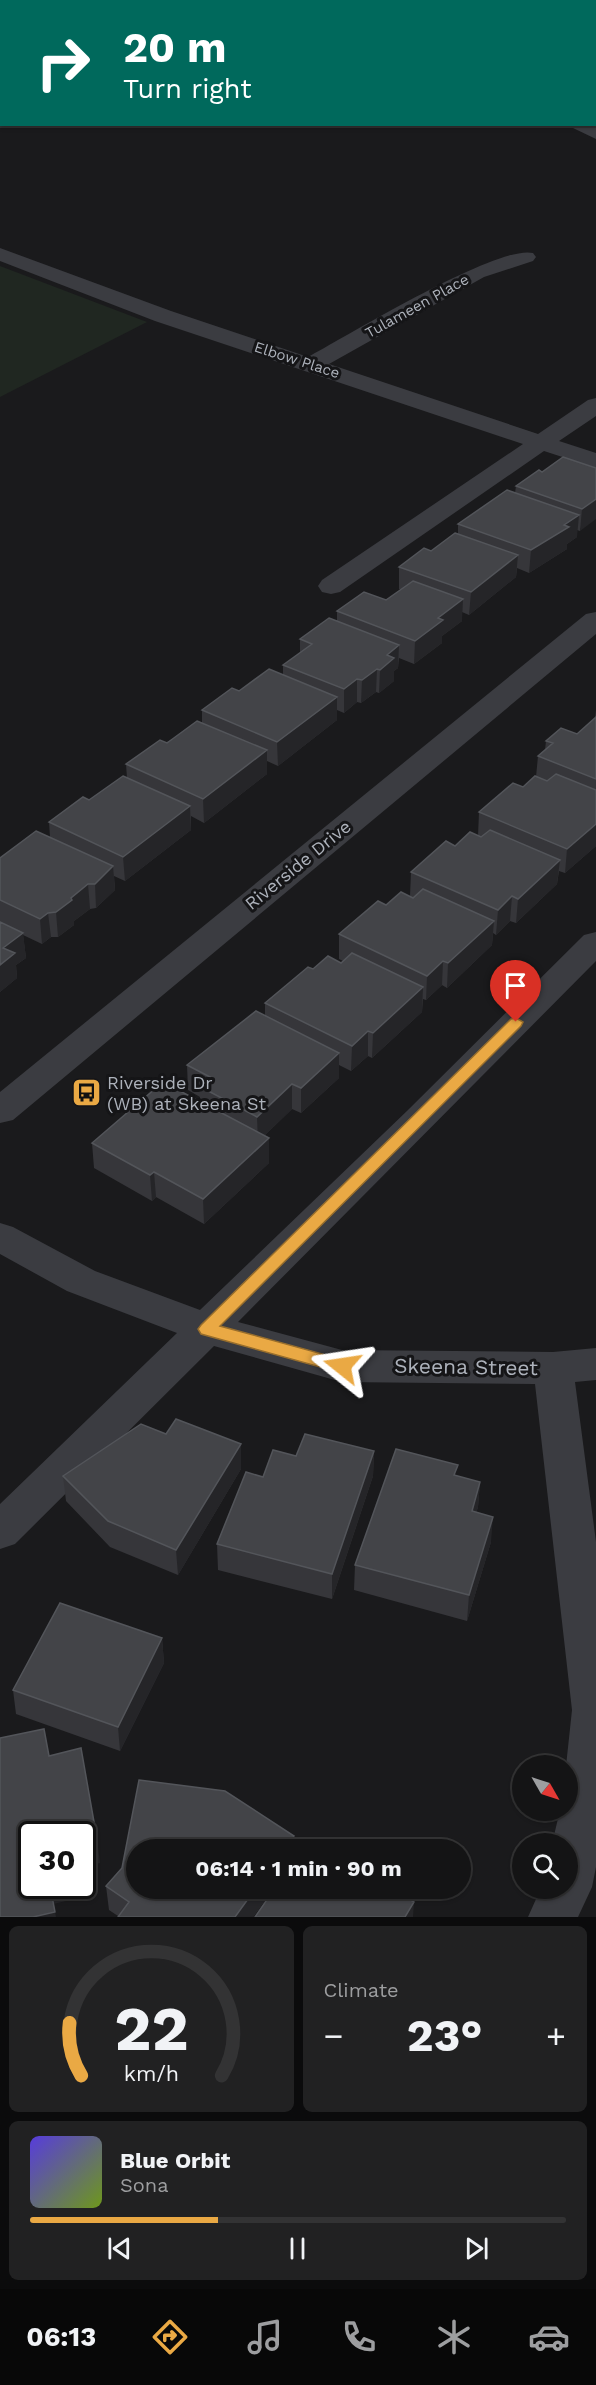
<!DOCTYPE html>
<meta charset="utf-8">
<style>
body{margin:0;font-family:"Work Sans",sans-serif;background:#212122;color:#f1f3f6;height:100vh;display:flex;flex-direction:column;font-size:22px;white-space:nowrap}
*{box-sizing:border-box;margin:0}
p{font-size:20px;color:#9d9ea0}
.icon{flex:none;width:33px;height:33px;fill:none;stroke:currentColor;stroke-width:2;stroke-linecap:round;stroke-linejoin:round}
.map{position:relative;height:1917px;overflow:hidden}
.drawer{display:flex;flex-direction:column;gap:9px;padding:9px;background:#0b0b0c;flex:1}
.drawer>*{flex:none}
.guide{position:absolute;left:0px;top:0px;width:597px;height:126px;box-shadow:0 2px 4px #0004,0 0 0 2px #333334;background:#00695c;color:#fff;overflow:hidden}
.needle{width:39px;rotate:129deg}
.buttons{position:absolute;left:512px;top:1755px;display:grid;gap:12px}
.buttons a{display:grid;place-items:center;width:66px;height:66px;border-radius:50%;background:#141415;box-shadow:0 2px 4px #0004,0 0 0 2px #333334;font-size:30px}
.speed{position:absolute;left:18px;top:1821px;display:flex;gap:12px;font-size:30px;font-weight:700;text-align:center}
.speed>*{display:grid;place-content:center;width:78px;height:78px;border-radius:50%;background:#141415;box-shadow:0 2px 4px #0004,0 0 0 2px #333334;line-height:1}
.speed .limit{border:3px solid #111;border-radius:9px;background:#fff;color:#111}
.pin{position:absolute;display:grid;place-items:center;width:51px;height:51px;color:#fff;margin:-62px -26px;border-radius:50% 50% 50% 0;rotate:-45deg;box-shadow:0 0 6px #0007}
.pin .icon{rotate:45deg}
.me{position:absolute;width:66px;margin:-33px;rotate:285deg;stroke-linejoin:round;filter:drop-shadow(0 0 4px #0008)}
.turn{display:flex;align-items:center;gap:21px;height:126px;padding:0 24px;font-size:27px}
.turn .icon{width:78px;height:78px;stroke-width:2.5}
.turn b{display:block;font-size:42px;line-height:51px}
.big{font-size:45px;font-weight:700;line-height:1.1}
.drawer .widget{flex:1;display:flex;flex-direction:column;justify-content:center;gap:9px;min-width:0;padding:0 21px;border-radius:9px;background:#212122}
.drawer .dial{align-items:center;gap:0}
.dial svg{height:156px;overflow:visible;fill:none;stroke:#333334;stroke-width:7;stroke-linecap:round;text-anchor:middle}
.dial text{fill:#f1f3f6;stroke:none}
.song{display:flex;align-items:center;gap:18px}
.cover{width:72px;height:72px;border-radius:9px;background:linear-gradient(135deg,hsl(250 70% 55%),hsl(80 70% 35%))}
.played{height:6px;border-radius:3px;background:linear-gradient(90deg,#eaa944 35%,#333334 35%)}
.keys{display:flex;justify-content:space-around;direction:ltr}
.heat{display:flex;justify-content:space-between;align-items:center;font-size:33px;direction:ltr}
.drawer .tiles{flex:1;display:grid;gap:9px;grid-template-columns:1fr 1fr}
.widget:last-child{grid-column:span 2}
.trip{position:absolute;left:126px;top:1839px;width:345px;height:60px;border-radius:30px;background:#141415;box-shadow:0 2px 4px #0004,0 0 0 2px #333334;font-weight:700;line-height:60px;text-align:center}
.tab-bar{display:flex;height:96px;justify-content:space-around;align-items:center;background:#080808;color:#9d9ea0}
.tab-bar .icon{width:42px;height:42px}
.tab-bar .on{color:#eaa944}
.tab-bar b{font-size:27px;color:#f1f3f6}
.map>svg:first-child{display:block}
</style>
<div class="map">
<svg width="596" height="1917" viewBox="0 0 596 1917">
<rect width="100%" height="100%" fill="#1a1a1c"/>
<path fill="#202721" d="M0 0H231L2 2 0 90Z
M0 266 147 322 0 397Z"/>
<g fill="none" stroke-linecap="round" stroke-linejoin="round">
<path fill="#3b3c41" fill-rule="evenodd" d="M350 0H371L372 2H351Z
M570 124 596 126V139L573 128Z
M0 248 171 311 308 357C347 336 498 244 533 253L536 257 533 261 484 277 329 364 538 434 588 400 596 398V416L559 441 596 453V468L544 451 340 592 331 594 322 592 318 586 322 580 523 444 155 321 0 261Z
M596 612V634L13 1120 0 1123V1092L586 614Z
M596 932V961L238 1322 342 1350 553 1352 596 1348V1380L575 1382 596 1542V1867L592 1887 578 1917H528L541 1888H567V1844H552L560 1810H567L566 1766 572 1710 535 1384 342 1382 214 1346 15 1544 0 1549V1504L177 1333 67 1291 0 1254V1223L13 1227 95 1271 200 1310 408 1110 584 935Z"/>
</g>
<path fill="#36363a" d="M596 468 580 531 577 530V537L567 544V549L529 573 517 568 516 577 469 615 462 612V621L442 636V643L414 664 399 658 398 668 394 671V681L379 693 376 692 361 703 357 702 344 713 337 710V720L278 766 267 761V774L204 823 191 816V830L125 881 114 876 115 890 96 908 90 909 74 921V925L58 937H51L42 944 23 935 26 958 16 965 17 978 0 992V858L50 837 49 822 89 800 127 778 126 764 202 723V710L239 691 283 675V665L300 653V639L337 621V611L386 600 401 590 399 589V567L431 551 458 534V524L515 493 516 486 542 472Z
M596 710V846L565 873 559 871 557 884 516 923 510 921 496 935 493 933 492 945 447 988 442 985 426 1000 423 999 422 1012 372 1058 368 1056 351 1071 339 1065V1078L301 1113 292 1109 264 1136 269 1163 204 1224 156 1197 152 1201 94 1168 92 1143 200 1101V1097L188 1090 187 1065 265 1015V1003L313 969 341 963 343 961 339 959V934L386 905 410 896 411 872 455 846 478 836 479 812 523 787 536 777 538 756 545 750 546 741 577 734 595 718Z
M241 1444V1469L178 1575 110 1547 66 1501 63 1476Z
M374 1451 373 1476 332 1599 218 1570 217 1544 263 1477 296 1456Z
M457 1476 480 1482 478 1507 476 1513 491 1542 467 1621 354 1590 355 1565Z
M162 1638 164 1663 120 1751 16 1714 13 1690Z
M106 1886 136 1888H274L253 1917H118V1916L109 1910Z"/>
<path fill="#252528" d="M596 499V519L580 531 582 509Z
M579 515 577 537 567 544V549L529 573 531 550Z
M518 555 516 577 469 615 471 592Z
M463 599 462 621 442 636V643L414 664 415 641 438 618Z
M399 645 398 668 394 671V681L379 693 380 670 387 655Z
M377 669 376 692 361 703 362 680Z
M357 679V702L344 713V689Z
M337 697V720L278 766 277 742Z
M267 750V774L204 823 203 799Z
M190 806 191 830 125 881 123 857Z
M596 824V846L565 873 567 849Z
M560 860 557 884 516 923 518 899Z
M113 866 115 890 96 908 95 884Z
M88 884 90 909 74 921V925L58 937 56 912 71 898Z
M512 896 510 921 496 935 498 910Z
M48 913 51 937 42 944 40 919Z
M494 921 492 945 447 988 448 963Z
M23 933 26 958 16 965 17 978 0 992V965L3 948Z
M443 961 442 985 426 1000 427 976Z
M423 987 422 1012 372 1058 373 1033Z
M368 1031V1056L351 1071 352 1046Z
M339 1053V1078L301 1113V1088Z
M292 1084V1109L258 1142 257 1117Z
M269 1138V1163L204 1224 203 1199Z
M154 1172 156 1197 152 1201 150 1175Z
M241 1444V1469L178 1575 176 1550Z
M374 1451 373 1476 332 1599V1574Z
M480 1482 478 1507 469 1537 472 1511Z
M493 1517 491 1542 467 1621 469 1595Z
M162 1638 164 1663 120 1751 118 1727Z
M294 1836V1850H284Z
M97 1839 100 1863 82 1867V1842Z
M50 1886H77L79 1898 53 1904Z
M256 1888H274L253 1917H235Z
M414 1902 413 1917H405Z
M55 1912 56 1917H33Z"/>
<path fill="#434448" stroke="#53555a" stroke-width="1.5" d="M563 457 596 468V499L582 509 516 486 539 470 542 472Z
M507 490 579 515 564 525 569 527 531 550 458 524Z
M455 533 518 555 471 592 399 567 424 548 431 551Z
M413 581 463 599 438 618 443 620 415 641 337 611 364 592 386 600Z
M329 618 399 645 387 655 394 658 380 670 377 669 362 680 357 679 344 689 283 665 312 644 300 639Z
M269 669 337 697 277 742 202 710 232 688 239 691Z
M596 717V779L538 756 553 743 546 741 561 728 577 734Z
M197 721 267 750 203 799 126 764 160 740 167 743Z
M556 774 596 790V824L567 849 479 812 513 783 523 787 535 776 547 781Z
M123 776 190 806 123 857 49 822 83 797 89 800Z
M490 830 560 860 518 899 512 896 498 910 411 872 446 841 455 846 470 832 481 837Z
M36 831 113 866 95 884H88L71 898 72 900 56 912 48 913 40 919 0 900V858Z
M423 889 494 921 448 963 443 961 427 976 339 934 378 901 386 905 401 892 413 898Z
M0 922 23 933 3 948 15 953 0 965Z
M352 953 423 987 373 1033 368 1031 352 1046 265 1003 308 967 313 969 328 956 341 963Z
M256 1011 339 1053 301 1088 292 1084 257 1117 199 1086 210 1077 187 1065Z
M163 1082 269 1138 203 1199 154 1172 150 1175 92 1143Z
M176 1419 241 1444 176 1550 108 1521 63 1476 141 1424 166 1434Z
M305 1434 374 1451 332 1574 217 1544 246 1472 263 1477 273 1450 296 1456Z
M396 1449 458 1465 454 1475 480 1482 472 1511 493 1517 469 1595 355 1565Z
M60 1603 162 1638 118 1727 13 1690Z
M44 1729 49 1756 81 1748 97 1839 82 1842V1834H32V1886H50L55 1912 33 1917H0V1738Z
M139 1780 225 1791 294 1836 284 1850H136V1888H256L235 1917H118L129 1902 106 1886 122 1868Z
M310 1838 329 1850H302Z
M275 1888H392L414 1902 405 1917H255Z"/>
<path fill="#eaa944" stroke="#986e2c" stroke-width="1.5" d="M516 1018 523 1022 521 1026 220 1326 348 1361 350 1366 348 1371 342 1373 201 1334 198 1329 201 1325 511 1019Z"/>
<defs>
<symbol id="bus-square" viewBox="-11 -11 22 22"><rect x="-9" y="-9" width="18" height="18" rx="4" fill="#eaa944" stroke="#151517"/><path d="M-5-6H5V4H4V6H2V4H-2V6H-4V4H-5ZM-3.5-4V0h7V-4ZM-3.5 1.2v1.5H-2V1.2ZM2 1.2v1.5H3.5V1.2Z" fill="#111"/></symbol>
</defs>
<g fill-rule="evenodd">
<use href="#bus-square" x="70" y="1076" width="33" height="33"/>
</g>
<g text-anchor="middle" stroke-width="6" stroke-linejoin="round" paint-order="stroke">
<g font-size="15" fill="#adb2bb" stroke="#151517">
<text transform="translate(417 306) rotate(-29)" y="5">Tulameen Place</text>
<text transform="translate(297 360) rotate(18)" y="5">Elbow Place</text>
</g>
<g font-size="18" fill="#adb2bb" stroke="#151517">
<text transform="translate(298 865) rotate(-39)" y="6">Riverside Drive</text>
</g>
<g font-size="18" fill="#adb2bb" stroke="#151517" text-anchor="start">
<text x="107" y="1089">Riverside Dr<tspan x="107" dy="21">(WB) at Skeena St</tspan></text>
</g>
<g font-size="21" fill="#adb2bb" stroke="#151517">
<text transform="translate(466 1367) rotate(1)" y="7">Skeena Street</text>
</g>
</g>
</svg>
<div class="buttons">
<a><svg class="needle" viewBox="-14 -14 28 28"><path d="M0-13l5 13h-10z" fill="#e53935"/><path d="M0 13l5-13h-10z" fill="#9d9ea0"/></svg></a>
<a><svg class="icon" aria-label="search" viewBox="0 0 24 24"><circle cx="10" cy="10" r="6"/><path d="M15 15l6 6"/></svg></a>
</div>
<div class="speed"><div class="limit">30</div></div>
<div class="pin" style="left:516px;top:1022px;background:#d93025"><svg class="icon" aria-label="arrive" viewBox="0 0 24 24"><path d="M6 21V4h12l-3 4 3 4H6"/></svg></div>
<svg class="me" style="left:342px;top:1366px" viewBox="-20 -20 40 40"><path d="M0-17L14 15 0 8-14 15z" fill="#eaa944" stroke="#fff" stroke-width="4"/></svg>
<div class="trip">06:14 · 1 min · 90 m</div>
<div class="guide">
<div class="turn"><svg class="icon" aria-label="right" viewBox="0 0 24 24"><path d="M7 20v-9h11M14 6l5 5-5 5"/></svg><div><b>20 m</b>Turn right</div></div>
</div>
</div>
<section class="drawer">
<div class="tiles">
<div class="widget dial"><svg viewBox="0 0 100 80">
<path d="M14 69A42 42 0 1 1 86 69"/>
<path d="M14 69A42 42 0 0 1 8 42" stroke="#eaa944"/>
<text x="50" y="56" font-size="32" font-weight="700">22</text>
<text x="50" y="72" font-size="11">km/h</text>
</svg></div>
<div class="widget"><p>Climate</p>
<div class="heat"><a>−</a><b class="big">23°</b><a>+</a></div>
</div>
<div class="widget">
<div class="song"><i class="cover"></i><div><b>Blue Orbit</b><p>Sona</p></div></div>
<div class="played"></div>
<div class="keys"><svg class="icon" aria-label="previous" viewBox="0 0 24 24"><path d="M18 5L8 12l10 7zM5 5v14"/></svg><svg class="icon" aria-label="pause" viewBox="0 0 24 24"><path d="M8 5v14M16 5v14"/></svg><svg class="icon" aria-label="next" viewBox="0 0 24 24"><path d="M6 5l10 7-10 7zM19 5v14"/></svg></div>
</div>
</div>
</section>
<nav class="tab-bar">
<b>06:13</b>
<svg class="icon on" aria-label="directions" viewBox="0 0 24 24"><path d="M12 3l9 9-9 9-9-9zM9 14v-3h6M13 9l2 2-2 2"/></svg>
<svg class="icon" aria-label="music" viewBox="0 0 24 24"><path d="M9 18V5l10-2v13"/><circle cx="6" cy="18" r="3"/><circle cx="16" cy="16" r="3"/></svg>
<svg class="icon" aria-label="phone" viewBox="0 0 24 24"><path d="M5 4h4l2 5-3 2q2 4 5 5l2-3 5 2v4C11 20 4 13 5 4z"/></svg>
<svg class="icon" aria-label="climate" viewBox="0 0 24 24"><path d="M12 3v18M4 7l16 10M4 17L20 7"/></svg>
<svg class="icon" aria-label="car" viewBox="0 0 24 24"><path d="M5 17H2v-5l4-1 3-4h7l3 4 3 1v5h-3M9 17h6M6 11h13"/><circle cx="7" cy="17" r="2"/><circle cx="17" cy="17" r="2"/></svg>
</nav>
